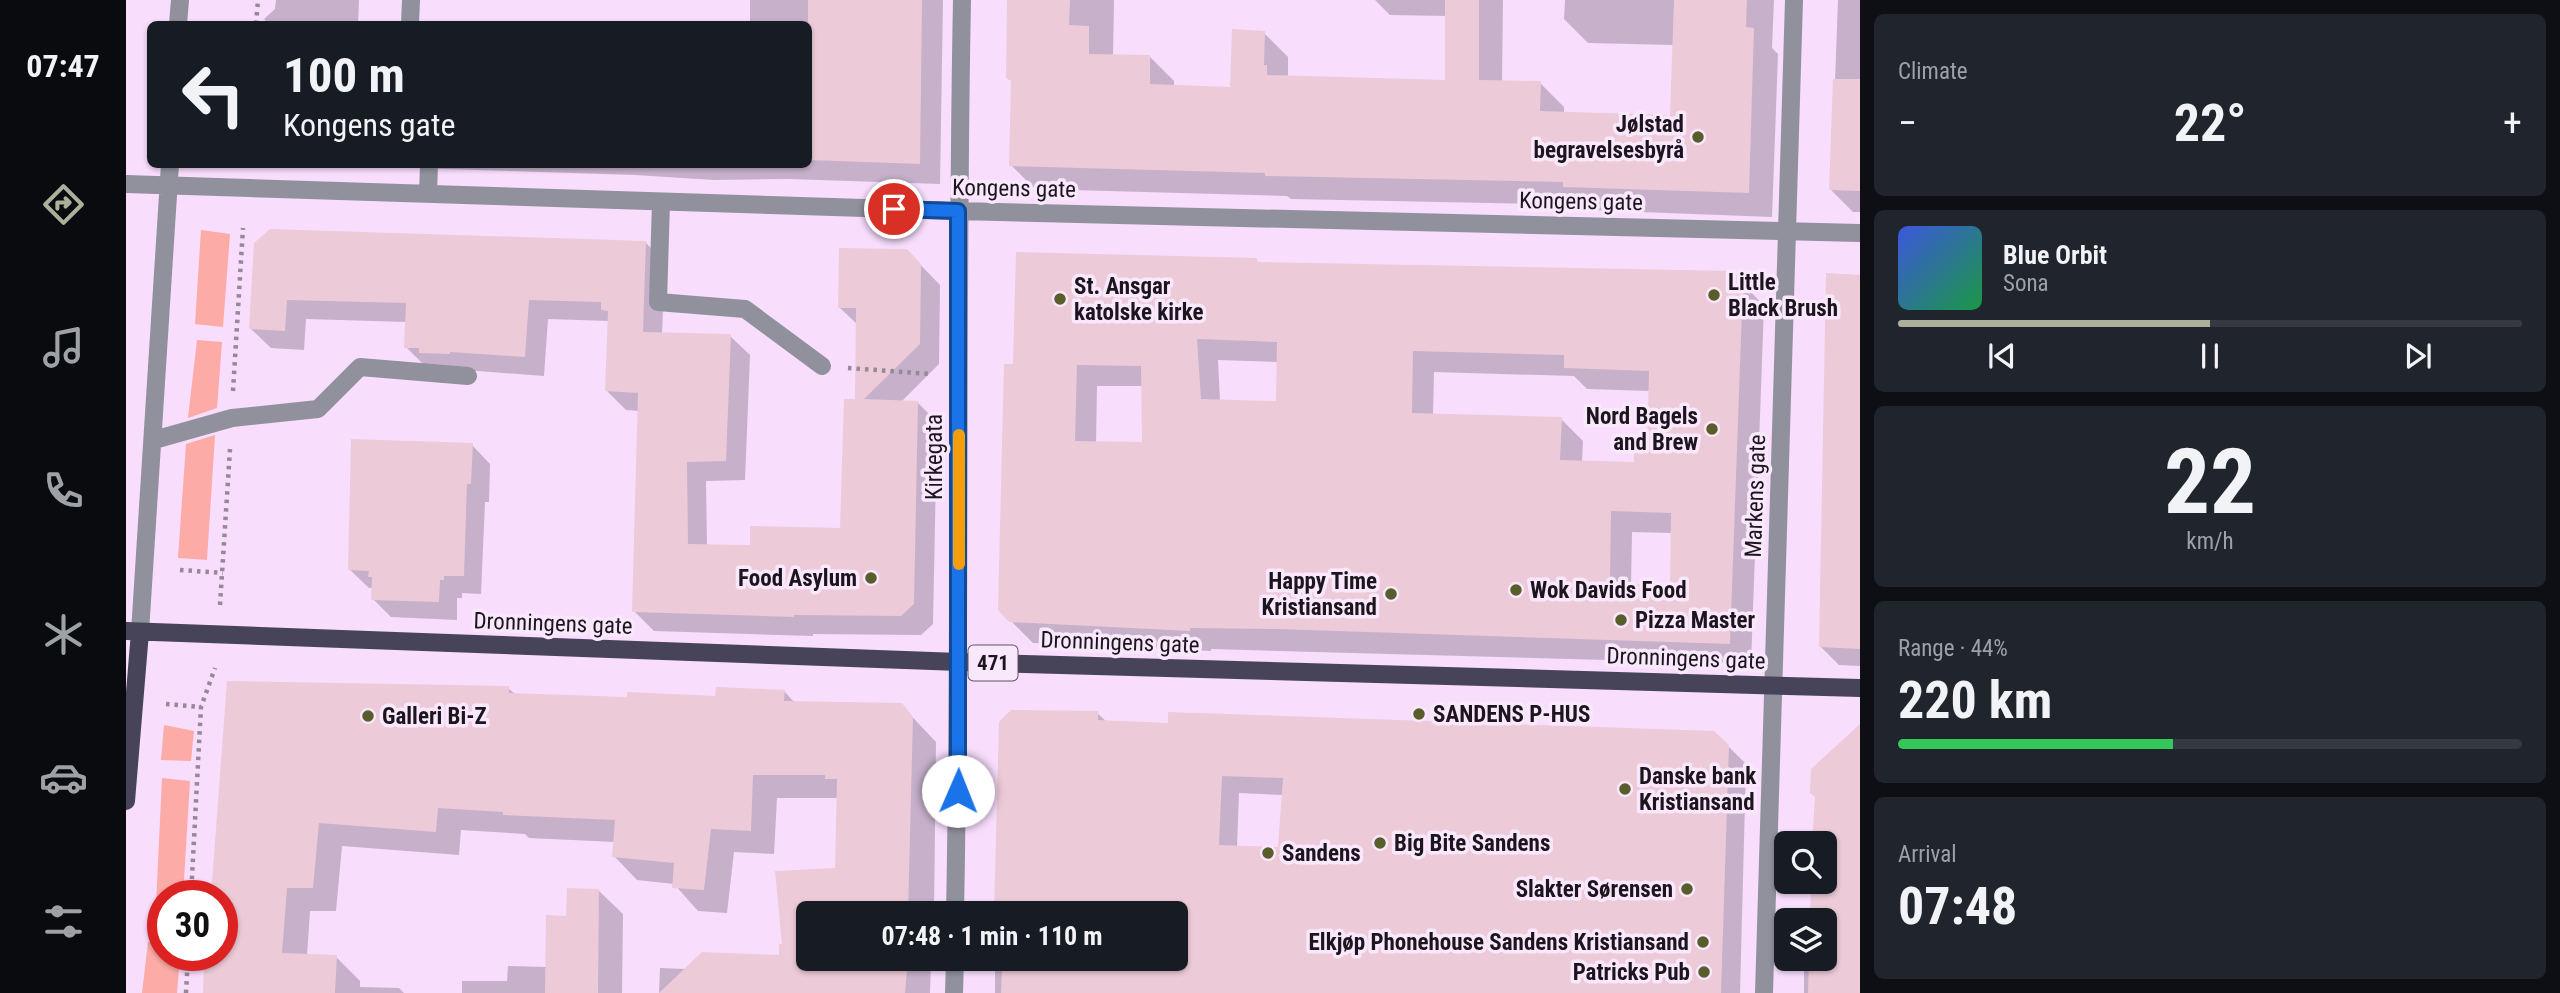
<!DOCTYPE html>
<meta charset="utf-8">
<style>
body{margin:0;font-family:"Roboto Condensed",sans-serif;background:#20242c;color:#f1f3f6;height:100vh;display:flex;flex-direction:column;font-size:26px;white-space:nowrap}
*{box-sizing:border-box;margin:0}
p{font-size:23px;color:#9ea1a6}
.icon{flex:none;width:38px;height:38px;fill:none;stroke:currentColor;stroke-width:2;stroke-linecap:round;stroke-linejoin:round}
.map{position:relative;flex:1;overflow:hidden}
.details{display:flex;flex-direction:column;gap:14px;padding:14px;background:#0d0f14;width:700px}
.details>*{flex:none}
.banner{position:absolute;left:21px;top:21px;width:665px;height:147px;border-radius:10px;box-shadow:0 2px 5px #0004;background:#171b24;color:#f1f3f6;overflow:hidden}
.buttons{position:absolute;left:1648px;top:831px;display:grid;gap:14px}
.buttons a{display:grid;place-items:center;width:63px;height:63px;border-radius:10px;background:#171b24;box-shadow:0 2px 5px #0004;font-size:35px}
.speed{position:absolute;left:21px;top:880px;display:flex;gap:14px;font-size:35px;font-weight:700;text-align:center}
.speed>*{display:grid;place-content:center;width:91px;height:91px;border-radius:50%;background:#171b24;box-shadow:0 2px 5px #0004;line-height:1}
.speed .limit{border:10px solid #d22;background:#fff;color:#111}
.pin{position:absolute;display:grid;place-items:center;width:60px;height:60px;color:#fff;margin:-30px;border:4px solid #fff;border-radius:50%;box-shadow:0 2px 7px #0007}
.me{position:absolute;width:77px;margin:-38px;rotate:1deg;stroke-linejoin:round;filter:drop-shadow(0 0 5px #0008)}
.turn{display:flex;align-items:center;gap:24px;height:147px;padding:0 21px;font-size:32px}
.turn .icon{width:91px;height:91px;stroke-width:2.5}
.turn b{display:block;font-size:49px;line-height:60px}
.big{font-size:52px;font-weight:700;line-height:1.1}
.details .widget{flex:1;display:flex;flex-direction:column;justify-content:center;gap:10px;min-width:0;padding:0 24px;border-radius:10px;background:#20242c}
.details .dial{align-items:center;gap:0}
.dial b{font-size:91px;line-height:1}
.song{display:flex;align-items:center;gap:21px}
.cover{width:84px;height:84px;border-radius:10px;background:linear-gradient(135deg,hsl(230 70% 55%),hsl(140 70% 35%))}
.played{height:7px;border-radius:4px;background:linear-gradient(90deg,#acb09b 50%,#363941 50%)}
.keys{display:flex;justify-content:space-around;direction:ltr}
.heat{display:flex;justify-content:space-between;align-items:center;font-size:38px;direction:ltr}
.charge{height:10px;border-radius:5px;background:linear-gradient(90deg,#34c759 44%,#363941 0)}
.trip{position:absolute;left:670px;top:901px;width:392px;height:70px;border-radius:10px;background:#171b24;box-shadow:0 2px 5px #0004;font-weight:700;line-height:70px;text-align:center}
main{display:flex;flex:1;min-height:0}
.tabs{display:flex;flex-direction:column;width:126px;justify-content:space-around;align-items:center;background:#090b0e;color:#9ea1a6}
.tabs .icon{width:49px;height:49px}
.tabs .current{color:#acb09b}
.tabs b{font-size:32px;color:#f1f3f6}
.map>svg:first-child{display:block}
</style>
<main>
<nav class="tabs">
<b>07:47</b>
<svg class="icon current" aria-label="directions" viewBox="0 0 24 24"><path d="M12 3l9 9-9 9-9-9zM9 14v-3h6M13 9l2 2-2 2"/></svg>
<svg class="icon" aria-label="music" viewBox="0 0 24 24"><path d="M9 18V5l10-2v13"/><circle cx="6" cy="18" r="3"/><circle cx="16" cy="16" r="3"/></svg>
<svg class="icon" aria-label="phone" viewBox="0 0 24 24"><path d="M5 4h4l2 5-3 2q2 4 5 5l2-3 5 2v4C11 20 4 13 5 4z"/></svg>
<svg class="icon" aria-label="climate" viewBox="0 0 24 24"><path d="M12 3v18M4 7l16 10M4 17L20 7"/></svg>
<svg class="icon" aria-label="car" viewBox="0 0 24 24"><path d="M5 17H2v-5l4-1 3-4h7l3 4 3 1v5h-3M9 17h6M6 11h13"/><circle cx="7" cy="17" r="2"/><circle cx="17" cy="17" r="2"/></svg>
<svg class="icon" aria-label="filters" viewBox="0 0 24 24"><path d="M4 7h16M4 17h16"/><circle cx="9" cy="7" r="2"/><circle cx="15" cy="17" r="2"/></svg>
</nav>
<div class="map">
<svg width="1734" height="993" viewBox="0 0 1734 993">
<rect width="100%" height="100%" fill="#f9e8fc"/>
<path fill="#f8ddfd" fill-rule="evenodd" d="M0 0H1734V993H0ZM24 24H682V164H24ZM1661 844H1699V882H1661ZM37 896H96V956H37ZM682 914H1050V959H682ZM1661 920H1699V959H1661Z"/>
<path fill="#fcaba7" d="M75 230 104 234 97 327 69 324Z
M71 340 96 342 91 408 62 418Z
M89 435 81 560 52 558 60 444Z
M38 725 68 731 65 761 35 760Z
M36 778 64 781 57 896H37V927L29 926Z
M22 942 37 943V956H54L51 993H16Z"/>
<path fill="#0003" fill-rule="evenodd" d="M150 0H233L232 24H143L138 19 149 9Z
M624 0H817L814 184 663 179 588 180 509 175 157 164H682V24H624Z
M883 0H988L987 56 1024 57 1048 81V87L1106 88 1138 33 1162 57V78L1320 82 1321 16 1264 15 1249 0H1377L1376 82 1414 83 1438 107V114L1546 117 1548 45 1462 43 1438 19 1439 0H1648L1646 48 1652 54 1646 217 1463 210 1458 205 1165 199 1161 196 909 189 885 165 887 82Z
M1712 0H1734V212H1727L1705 190Z
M519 242 539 262 536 334 604 336 624 355 619 480 580 481 581 546 625 547 715 529 731 401 732 325 714 308 781 251 814 285 813 364 775 402H791L811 422 807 624 795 635 687 634V636L528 631 508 611 514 411 500 410 481 391 483 321 422 319 418 376 300 367 280 347 281 322 180 319 178 350 145 348 125 329 130 244Z
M1130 260 1134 264 1607 273 1638 306 1625 664 1085 649V651L907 643 885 621 888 366ZM1092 360 1152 362 1151 403 1094 401ZM1308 372 1448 376 1461 389 1524 391 1523 449 1509 463 1456 462 1457 441 1435 419 1307 415ZM971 386H1017L1018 444 970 443ZM1506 532 1547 533 1546 586 1505 585Z
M1734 276V666L1713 665 1694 646Z
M346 445 364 464 363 502H359L355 594 336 593V598H331V620L265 617 247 599V588H243L224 570Z
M382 688 390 695 503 698H591L658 691 669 703 775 705 810 742 808 914H682V959H805L804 993H533L534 968 560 969 655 957 658 945 710 870 712 798H651L648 854 608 852 601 913 572 911 548 884 511 880 488 856 489 842 403 838 399 834 335 830 333 855 216 846 210 911H184L181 956 210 957 234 981V987L273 988 278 993H79L82 956H96V896H86Z
M971 713 981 722 1602 746 1620 764 1614 993H869V959H1050V914H871ZM1113 793 1158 795 1154 849 1111 847Z
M1734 736V993H1678V968L1685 969V959H1699V920H1686L1688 882H1699Z
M473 891 497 914 496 993H336V981H381L382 966 421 967 442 917Z"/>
<path fill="#eccad8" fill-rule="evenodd" d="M682 0H796L794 164 682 160Z
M881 0H944L943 25 963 26V54L1024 55V84L1104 87 1106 29 1139 31 1138 65H1141V75L1319 80V0H1353V80L1415 81 1414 111 1544 115 1548 0H1621L1620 27 1628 28 1623 193 1437 187V182L1139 176V173L883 166 885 81 880 78Z
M1707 79H1734V191L1703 190Z
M144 229 520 241 517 332 605 334 600 461 561 462 562 544 624 545V526L714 528 718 399H729L730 308H712L713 248 781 249 795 264 794 344 738 399 792 401 788 604 775 616 668 615V617L506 612 512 393 479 391 482 311 475 310V302L403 300 399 357 324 352V354L293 353V348H278L280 303 161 300 159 331 123 329 128 243Z
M890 252 1131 258V262L1607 271 1617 282 1604 644 1150 629 1064 628V631L883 622 872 610 878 364H887ZM1071 339 1151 342 1150 401 1075 399ZM1287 351 1438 355V368L1523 371 1521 447H1508V462L1434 460 1436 417 1286 413ZM951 365 1015 366 1016 442 949 441ZM1485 511 1545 513 1544 585 1484 583Z
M1700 273 1734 275V649L1693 647Z
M225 439 347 443 345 484H341L338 576H318V580H314L313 602 245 600 246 577H242L243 571 222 570Z
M101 681 383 686V693L501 697V692L589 696 590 687 659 690 658 701 776 703 787 717 782 914H682V959H782L779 993H533L576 952 653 955V944H656L649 871 709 868 711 779H699V775H627L625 831 585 829 578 890 546 888 548 863 486 857 489 820 377 815V812L312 808 310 832 193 823 187 888H161L156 953 211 955 209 993H77L78 956H96V896H85Z
M885 710 972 711V720L1042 723V712L1588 731 1603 745 1595 993H875L876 969H866V959H1050V914H868L873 722ZM1096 776 1157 778 1152 847 1093 845Z
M1734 724V993H1682L1683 959H1699V920H1684L1685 882H1699V844H1686L1689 797 1684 793 1685 769Z
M441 888 473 889 472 993H419L420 915 440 916Z"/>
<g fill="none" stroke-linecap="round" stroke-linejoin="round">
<path stroke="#958998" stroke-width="4.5" stroke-dasharray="3.5 5" stroke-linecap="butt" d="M130 24 132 0
M722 368 804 374
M107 391 117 228
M54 570 97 573
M94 605 104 449
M40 704 75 707
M65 896 75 707 89 668
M60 993 62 956"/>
<path stroke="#91909d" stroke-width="18" d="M52 24 54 0
M284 24 285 0
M0 184 832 211 1734 233
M302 194 303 164
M535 202 532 302 619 309 696 366
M28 440 106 418 192 409 234 367 342 376
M14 632 44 164
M829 914C835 609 830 304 836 0
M828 993 829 959
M1638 993 1668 0"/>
<path stroke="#474459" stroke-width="18" d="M0 631 833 662 1734 688
M0 801 14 632"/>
</g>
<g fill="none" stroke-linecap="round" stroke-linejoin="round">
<defs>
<path id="route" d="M768 209 832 211V791"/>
</defs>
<use href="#route" stroke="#114b97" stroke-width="18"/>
<use href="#route" stroke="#1a73e8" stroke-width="12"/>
<path stroke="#f59e0b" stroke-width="12" d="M833 435V564"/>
</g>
<g fill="#585d2b" stroke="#f9e8fc" stroke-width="2.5">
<circle cx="1572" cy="137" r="7"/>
<circle cx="1588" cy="295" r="7"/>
<circle cx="934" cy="299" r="7"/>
<circle cx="1586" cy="429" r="7"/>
<circle cx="745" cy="578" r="7"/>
<circle cx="1390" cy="590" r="7"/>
<circle cx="1265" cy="594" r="7"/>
<circle cx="1495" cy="620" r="7"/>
<circle cx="1293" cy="714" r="7"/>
<circle cx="242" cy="716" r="7"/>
<circle cx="1499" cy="789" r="7"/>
<circle cx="1254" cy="843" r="7"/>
<circle cx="1142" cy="853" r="7"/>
<circle cx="1561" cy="889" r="7"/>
<circle cx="1577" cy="942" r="7"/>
<circle cx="1578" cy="972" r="7"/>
</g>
<g text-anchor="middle" stroke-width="7" stroke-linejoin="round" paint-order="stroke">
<rect fill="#f9e8fc" stroke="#5e5461" stroke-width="2" x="842.5" y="645.5" width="49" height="35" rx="5"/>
<g font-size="21" font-weight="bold" fill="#1c151e">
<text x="867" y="670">471</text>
</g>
<g font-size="23" font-weight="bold" fill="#1c151e" stroke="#f9e8fc" text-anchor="start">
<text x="1558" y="132" text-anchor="end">Jølstad<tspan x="1558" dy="26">begravelsesbyrå</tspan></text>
<text x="1602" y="290">Little<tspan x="1602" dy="26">Black Brush</tspan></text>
<text x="948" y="294">St. Ansgar<tspan x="948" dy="26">katolske kirke</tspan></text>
<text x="1572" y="424" text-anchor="end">Nord Bagels<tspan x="1572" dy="26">and Brew</tspan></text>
<text x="731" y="586" text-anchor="end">Food Asylum</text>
<text x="1251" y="589" text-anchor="end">Happy Time<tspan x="1251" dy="26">Kristiansand</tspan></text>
<text x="1404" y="598">Wok Davids Food</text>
<text x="1509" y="628">Pizza Master</text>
<text x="1307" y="722">SANDENS P-HUS</text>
<text x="256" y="724">Galleri Bi-Z</text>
<text x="1513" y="784">Danske bank<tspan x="1513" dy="26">Kristiansand</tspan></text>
<text x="1268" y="851">Big Bite Sandens</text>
<text x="1156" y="861">Sandens</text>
<text x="1547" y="897" text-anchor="end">Slakter Sørensen</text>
<text x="1563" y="950" text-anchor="end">Elkjøp Phonehouse Sandens Kristiansand</text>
<text x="1564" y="980" text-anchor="end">Patricks Pub</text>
</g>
<g font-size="23" fill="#1c151e" stroke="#f9e8fc">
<text transform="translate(888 188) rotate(1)" y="8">Kongens gate</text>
<text transform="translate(1455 201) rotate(1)" y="8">Kongens gate</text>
<text transform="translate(808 457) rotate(-90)" y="8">Kirkegata</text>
<text transform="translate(1629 496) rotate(-88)" y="8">Markens gate</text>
<text transform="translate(427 623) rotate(2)" y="8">Dronningens gate</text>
<text transform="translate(994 642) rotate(2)" y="8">Dronningens gate</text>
<text transform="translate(1560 658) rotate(2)" y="8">Dronningens gate</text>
</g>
</g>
</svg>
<div class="buttons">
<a><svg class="icon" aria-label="search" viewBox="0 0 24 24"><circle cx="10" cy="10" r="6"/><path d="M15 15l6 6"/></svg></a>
<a><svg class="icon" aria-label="layers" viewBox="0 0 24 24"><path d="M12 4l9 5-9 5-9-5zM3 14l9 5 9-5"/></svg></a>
</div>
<div class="speed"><div class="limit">30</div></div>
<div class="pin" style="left:768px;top:209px;background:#d93025"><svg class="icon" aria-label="arrive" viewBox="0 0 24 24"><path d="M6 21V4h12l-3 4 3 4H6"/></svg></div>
<svg class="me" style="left:832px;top:791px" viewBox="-20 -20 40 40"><circle r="19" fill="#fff"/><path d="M0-13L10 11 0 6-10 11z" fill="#1a73e8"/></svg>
<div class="trip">07:48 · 1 min · 110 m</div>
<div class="banner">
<div class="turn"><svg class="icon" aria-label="left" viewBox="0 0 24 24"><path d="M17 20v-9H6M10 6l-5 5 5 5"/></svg><div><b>100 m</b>Kongens gate</div></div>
</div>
</div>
<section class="details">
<div class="widget"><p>Climate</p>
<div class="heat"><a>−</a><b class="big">22°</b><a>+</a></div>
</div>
<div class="widget">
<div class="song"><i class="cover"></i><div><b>Blue Orbit</b><p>Sona</p></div></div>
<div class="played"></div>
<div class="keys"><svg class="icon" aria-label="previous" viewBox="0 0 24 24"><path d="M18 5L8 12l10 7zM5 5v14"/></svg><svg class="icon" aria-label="pause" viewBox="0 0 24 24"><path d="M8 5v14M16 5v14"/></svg><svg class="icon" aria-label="next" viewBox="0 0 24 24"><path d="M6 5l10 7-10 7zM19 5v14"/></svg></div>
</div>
<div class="widget dial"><b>22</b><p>km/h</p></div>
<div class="widget"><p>Range · 44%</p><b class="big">220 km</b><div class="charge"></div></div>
<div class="widget"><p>Arrival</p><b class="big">07:48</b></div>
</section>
</main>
